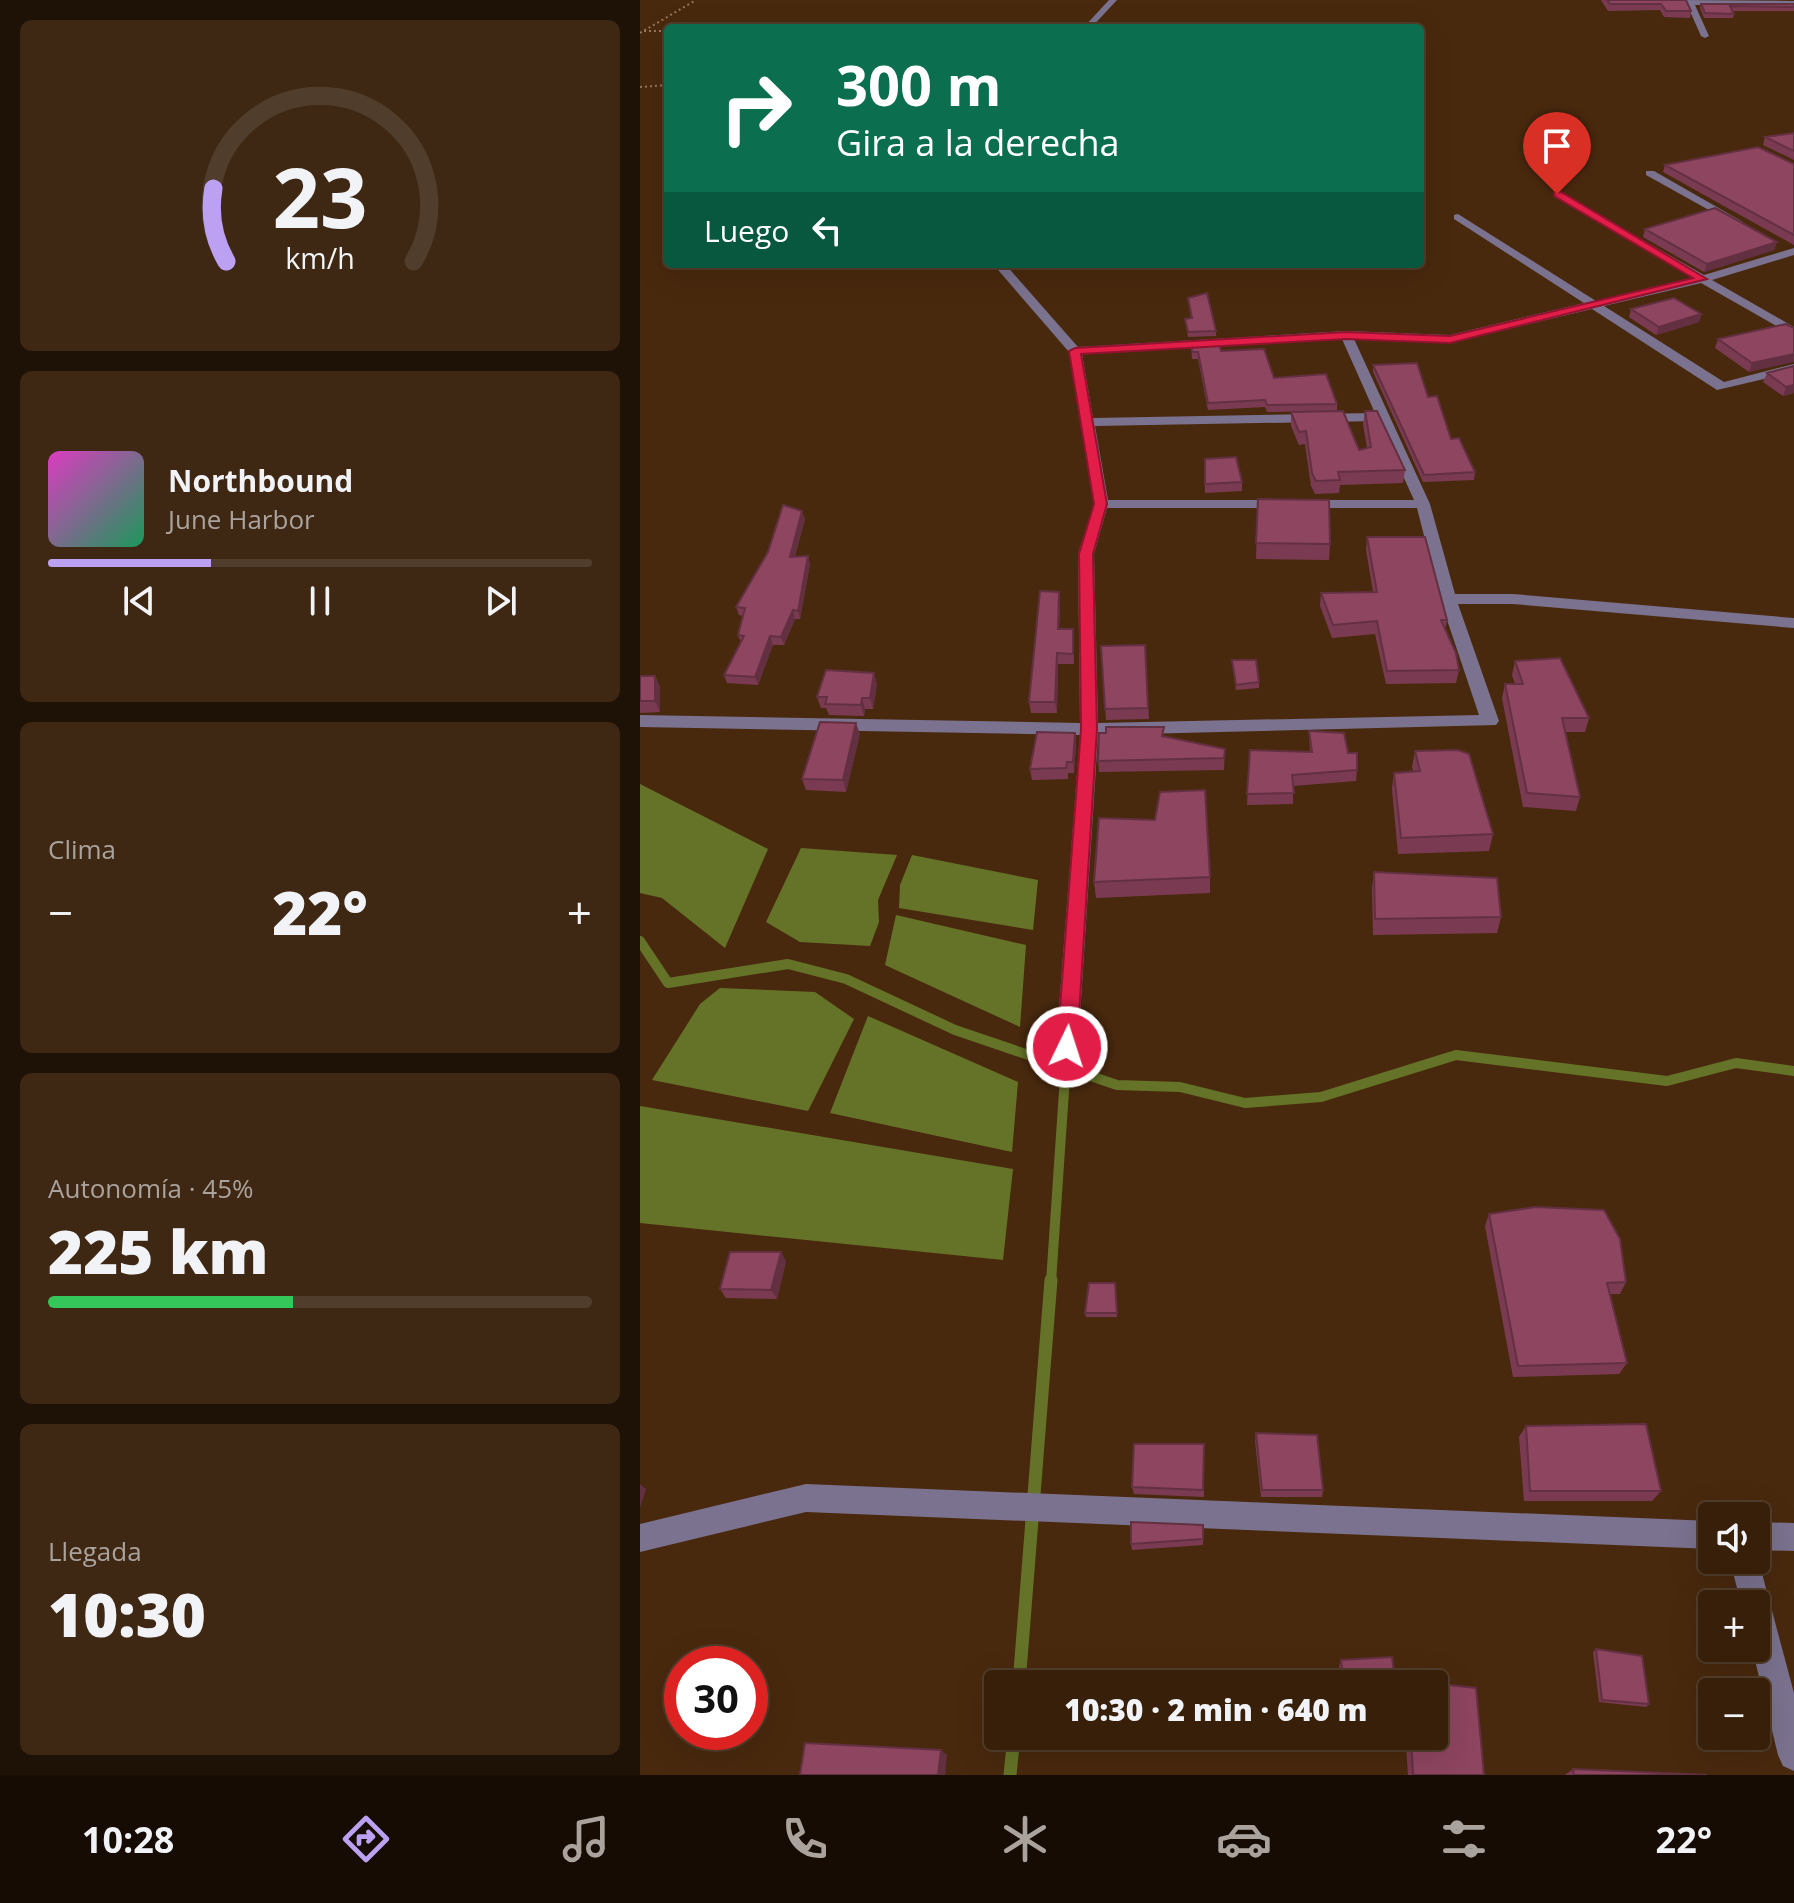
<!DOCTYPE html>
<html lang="es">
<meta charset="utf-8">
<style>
body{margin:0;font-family:"Open Sans",sans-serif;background:#3e2713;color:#f1f3f6;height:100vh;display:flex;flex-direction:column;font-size:30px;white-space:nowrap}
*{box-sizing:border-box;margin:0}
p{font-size:26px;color:#aaa29c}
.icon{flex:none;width:44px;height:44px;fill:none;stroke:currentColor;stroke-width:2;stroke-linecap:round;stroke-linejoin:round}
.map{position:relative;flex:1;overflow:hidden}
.drawer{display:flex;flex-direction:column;gap:20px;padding:20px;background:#1e1106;width:640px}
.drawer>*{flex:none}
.guide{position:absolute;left:24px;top:24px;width:760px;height:244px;border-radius:8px;box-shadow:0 8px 32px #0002,0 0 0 2px #513d2b;background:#0b6e4f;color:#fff;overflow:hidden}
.tools{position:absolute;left:1058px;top:1502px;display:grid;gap:16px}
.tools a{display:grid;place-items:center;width:72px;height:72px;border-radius:8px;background:#371f0a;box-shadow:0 8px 32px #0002,0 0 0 2px #513d2b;font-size:40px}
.speed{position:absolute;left:24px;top:1646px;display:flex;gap:16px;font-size:40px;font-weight:700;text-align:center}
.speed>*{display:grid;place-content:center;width:104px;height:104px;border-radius:50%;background:#371f0a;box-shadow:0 8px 32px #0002,0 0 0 2px #513d2b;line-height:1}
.speed .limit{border:12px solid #d22;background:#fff;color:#111}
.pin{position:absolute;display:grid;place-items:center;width:68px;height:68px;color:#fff;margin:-82px -34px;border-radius:50% 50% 50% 0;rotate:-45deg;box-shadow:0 0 8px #0007}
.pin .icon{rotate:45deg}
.me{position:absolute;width:88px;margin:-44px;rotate:4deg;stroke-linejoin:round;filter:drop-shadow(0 0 6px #0008)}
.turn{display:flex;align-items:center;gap:28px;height:168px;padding:0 40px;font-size:36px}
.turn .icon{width:104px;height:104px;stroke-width:2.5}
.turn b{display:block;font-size:56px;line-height:68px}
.then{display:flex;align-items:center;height:76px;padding:0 40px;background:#0003;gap:16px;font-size:30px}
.big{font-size:60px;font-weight:800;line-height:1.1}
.drawer .card{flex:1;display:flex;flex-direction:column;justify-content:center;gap:12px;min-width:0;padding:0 28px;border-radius:12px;background:#3e2713}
.drawer .dial{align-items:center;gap:0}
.dial svg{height:208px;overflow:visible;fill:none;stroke:#513d2b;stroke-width:7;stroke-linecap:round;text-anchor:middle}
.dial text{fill:#f1f3f6;stroke:none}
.song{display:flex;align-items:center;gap:24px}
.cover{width:96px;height:96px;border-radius:12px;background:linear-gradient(135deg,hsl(310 70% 55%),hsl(150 70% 35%))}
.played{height:8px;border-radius:4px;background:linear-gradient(90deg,#bca0f2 30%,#513d2b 30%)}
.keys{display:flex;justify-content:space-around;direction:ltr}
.heat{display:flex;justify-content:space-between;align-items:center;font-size:44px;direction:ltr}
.charge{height:12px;border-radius:6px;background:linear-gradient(90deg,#34c759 45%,#513d2b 0)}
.trip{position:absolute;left:344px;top:1670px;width:464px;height:80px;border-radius:8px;background:#371f0a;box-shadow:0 8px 32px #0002,0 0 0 2px #513d2b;font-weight:800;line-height:80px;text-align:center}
.tabs{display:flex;height:128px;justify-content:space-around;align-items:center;background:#160c04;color:#aaa29c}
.tabs .icon{width:56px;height:56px}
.tabs .current{color:#bca0f2}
.tabs b{font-size:36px;color:#f1f3f6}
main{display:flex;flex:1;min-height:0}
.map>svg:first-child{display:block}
</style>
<main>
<section class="drawer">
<div class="card dial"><svg viewBox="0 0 100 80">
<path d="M14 69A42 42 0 1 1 86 69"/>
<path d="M14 69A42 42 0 0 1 9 41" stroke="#bca0f2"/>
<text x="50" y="56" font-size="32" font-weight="700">23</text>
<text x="50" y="72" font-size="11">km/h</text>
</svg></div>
<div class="card">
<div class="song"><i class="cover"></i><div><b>Northbound</b><p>June Harbor</p></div></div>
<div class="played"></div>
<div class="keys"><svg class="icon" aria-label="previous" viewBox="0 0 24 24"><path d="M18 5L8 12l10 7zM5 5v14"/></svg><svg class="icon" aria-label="pause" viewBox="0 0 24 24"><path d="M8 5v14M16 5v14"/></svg><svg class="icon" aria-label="next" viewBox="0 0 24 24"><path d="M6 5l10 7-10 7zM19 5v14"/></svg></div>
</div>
<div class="card"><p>Clima</p>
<div class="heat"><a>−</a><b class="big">22°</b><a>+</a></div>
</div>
<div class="card"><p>Autonomía · 45%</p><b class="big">225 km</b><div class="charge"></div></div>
<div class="card"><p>Llegada</p><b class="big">10:30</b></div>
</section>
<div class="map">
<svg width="1154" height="1775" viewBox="0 0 1154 1775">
<rect width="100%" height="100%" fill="#49290e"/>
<path fill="#657328" d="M0 784 128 849 85 948 22 898 0 893Z
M161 848 257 855 238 900 239 922 230 946 160 942 126 922Z
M272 855 398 880 393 930 259 908 260 885Z
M256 915 386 945 380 1027 245 965Z
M80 988 175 992 214 1019 168 1111 12 1080 60 1004Z
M228 1016 378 1082 372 1152 190 1113Z
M0 1106 373 1169 363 1260 0 1223Z"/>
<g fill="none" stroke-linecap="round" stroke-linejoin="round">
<path stroke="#657328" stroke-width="10" d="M0 941 28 983 148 964 206 979 315 1030 477 1085 540 1087 605 1103 681 1097 816 1055 1027 1081 1096 1063 1154 1071
M411 1282 427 1047"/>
<path stroke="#657328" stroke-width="13" d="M379 1684 411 1280
M370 1775 374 1736"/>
<path stroke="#96755b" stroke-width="2" stroke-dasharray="2 3" stroke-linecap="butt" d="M4 31H28
M0 33 56 0
M0 87 28 85"/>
<path fill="#7b728f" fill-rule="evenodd" d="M469 0H477L451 28H443Z
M1045 0 1154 1V5H1055L1069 36 1065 38 1061 36Z
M1006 171H1014L1103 222 1094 224 1006 175Z
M917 191 1064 275 1154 248V255L1072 280 1154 327V336L1061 283 964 306 1084 382 1154 364V372L1077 390 952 309 810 343 714 339 790 504 815 594H873L1154 618V628L873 604H818L859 721 856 725 458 735 438 1047 435 1054 427 1056 419 1054 416 1047 440 735 0 727V715L440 723 438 554 454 504 429 352 353 264H365L438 347 706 331 810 335 944 303 814 219V215L818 214 956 301 1053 278 913 196V192ZM702 339 735 413 453 418 442 354ZM738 421 774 500H468L455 426ZM467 508H777L800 599 839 715 458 723 454 554Z
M166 1484 1072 1521V1549L166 1512 0 1552V1524Z
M1116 1522 1154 1523V1551L1116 1550Z
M1116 1551 1154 1693V1771L1143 1766 1138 1755 1112 1648H1116V1604H1101L1090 1560H1116Z"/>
</g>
<path fill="#7a3b52" d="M961 0H1046L1051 11 1050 18 1024 17 1020 10 968 11Z
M1061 4H1154V11H1092L1094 14 1093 18H1064L1060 8Z
M1154 133V160L1123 145 1125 137Z
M1154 164V245L1023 172 1025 165Z
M1005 229 1137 242 1134 250 1064 272 1003 237Z
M548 298 576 331V336L548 337 545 319H551Z
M991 309 1061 314 1059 322 1016 335 989 317Z
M1154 328 1109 372 1075 348 1078 339Z
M551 344 581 351 634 378 697 404V411L627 412 625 407 568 410 558 359H552Z
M733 365 788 397 811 439 835 472 834 480 783 482 733 372Z
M1154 366V393L1143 396 1123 382 1127 373Z
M725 411 765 470 763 483 700 485 699 493 675 494 671 486 665 444 659 445 651 426V412L719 450 727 448 723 424Z
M565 459 602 482V491L565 493Z
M618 499 690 544 689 560 616 559Z
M165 519 155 556 170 564 160 619H155L144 645H133L118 685 87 683 84 675 101 643 98 635 103 616 99 615 96 607Z
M727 537 807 620 805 630 819 670 816 683 746 684 735 634 692 638 680 606 681 593 733 592 726 550Z
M420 602 419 629H433L434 664H418L417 713H391L389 702Z
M505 645 509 719 466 720 461 646Z
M592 660 619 682V688L596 690Z
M875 661 949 718 945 732H925L940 797 936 811 883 807 862 698 865 684H875L872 675Z
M0 676H15L20 687V712L0 713Z
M237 684 233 709H225L224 716 189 715 186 708H181L177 697Z
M669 731 708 753 717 770 716 781 653 786V804L607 805 610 750 670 752Z
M435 733 436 744 434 773H428V779L392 780 390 769Z
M220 734 206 792 166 790 162 779Z
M524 736 585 749 584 770 459 772 458 761Z
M775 751 853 834 849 851 758 854 752 789 754 773 773 771 772 767Z
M515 820 570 877V893L456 898 454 882Z
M734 872 861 917 857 933 733 935 732 888Z
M849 1214 986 1282 980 1294H970L987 1363 979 1374 873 1377 845 1226Z
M146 1261 137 1299 86 1298 80 1289Z
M475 1283 477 1317H446L445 1313Z
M886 1426 1021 1491 1012 1501H884L879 1437Z
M616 1433 683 1490 682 1497H621L615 1441Z
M564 1444V1497L494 1494 492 1487Z
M563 1525V1545L492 1550 491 1544Z
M956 1649 1009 1704 1006 1707 959 1702 953 1652Z
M752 1657 755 1679 836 1688 844 1775H768L766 1744 706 1747 705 1736H794V1684H701L699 1667 701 1660Z
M474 1736V1738L432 1743 431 1741Z
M933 1769 1067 1775H925Z"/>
<path fill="#633042" d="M1137 242 1134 250 1064 272 1067 264Z
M1061 314 1059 322 1016 335 1019 327Z
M1154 354V362L1109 372 1112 363Z
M1154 385V393L1143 396 1146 387Z
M162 511 165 519 152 565 150 557Z
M168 556 170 564 160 619 158 611Z
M419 592 420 602 419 639 418 629Z
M153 610 155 619 144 645 141 637Z
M130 636 133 645 118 685 115 677Z
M417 653 418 664 417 713 415 702Z
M234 673 237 684 233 709 230 698Z
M15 676 20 687V712L15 701Z
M222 698 225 709 224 716 221 705Z
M216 723 220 734 206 792 203 780Z
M435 733 436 744 434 773 433 762Z
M141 1252 146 1261 137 1299 131 1290Z
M0 1484 6 1489 0 1508Z
M301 1750 307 1755 305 1775H298Z"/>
<path fill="#8e455f" stroke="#633042" stroke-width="2" d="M967 0H1046L1051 11H1026L1021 4H970Z
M1061 4H1154V7L1090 6 1094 14 1065 13Z
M1154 133V151L1125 137Z
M1118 147 1154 164V235L1025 165Z
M1075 208 1137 242 1067 264 1005 229Z
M567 293 576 331 548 332 545 319 552 318 548 298Z
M1034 298 1061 314 1019 327 991 309Z
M1146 324 1154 328V354L1112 363 1078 339Z
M579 342 581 351 624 349 634 378 686 374 697 404 627 405 625 400 568 403 558 352H552L551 344Z
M777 363 788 397 797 396 811 439 819 438 835 472 784 475 733 365Z
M1154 366V385L1146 387 1127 373Z
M703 411 719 450 731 447 725 411H737L765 470 698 472 700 480 676 481 672 473 666 431 659 432 651 412Z
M596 457 602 482 565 484V459Z
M618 499 689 500 690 544 616 543Z
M143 505 162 511 150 557 168 556 158 611 153 610 141 637 130 636 115 677 84 675 104 636 98 635 105 608 96 607 128 552Z
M727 537H785L807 620H801L816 653 819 670 747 671 737 621 693 625 681 593 737 592Z
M400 591 419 592 418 629H433V654L417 653 415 702H389Z
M505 645 508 708 465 709 461 646Z
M920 658 949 718H922L940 797 887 793 865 684H883L875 661Z
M592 660H616L619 682 596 685Z
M186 670 234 673 230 698H222L221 705 185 704 187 697H177Z
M0 676H15V701H0Z
M180 722 216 723 203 780 162 779Z
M466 727H524L522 736 585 749 584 758 458 761 459 733H466Z
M669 731 704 733 708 753H717V770L652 775 654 793 607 794 610 750 672 752Z
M397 732 435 733 433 762H427L426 768 390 769Z
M818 750 829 754 853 834 761 838 754 773 780 771 775 751Z
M565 790 570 877 454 882 459 818 515 820 520 792Z
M734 872 857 878 861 917 735 919Z
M895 1207 964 1210 980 1239 986 1282 967 1283 987 1363 878 1366 849 1214Z
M90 1252H141L131 1290 80 1289Z
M449 1283H475L477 1313H445Z
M1006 1424 1021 1491H890L886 1426Z
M616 1433 677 1435 683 1490H622Z
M494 1444H564L563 1490 492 1487Z
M491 1522 563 1525V1539L491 1544Z
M956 1649 1002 1656 1009 1704 962 1700Z
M752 1657 755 1679 836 1688 844 1775H773L771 1739 709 1742V1736H794V1684H704L701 1660Z
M470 1680 471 1684H439Z
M431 1736H470L431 1741Z
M165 1743 301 1750 298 1775H160Z
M933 1769 1067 1775H934Z"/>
<path fill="#e11d48" stroke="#92132f" stroke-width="2" d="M914 192H921L1067 279 810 343 706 339 441 354 467 504 453 554 457 729 437 1047 434 1053H420L417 1047 441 729 439 554 454 504 429 351 435 348 706 332 810 336 1053 278 914 196Z"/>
</svg>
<div class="tools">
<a><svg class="icon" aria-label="sound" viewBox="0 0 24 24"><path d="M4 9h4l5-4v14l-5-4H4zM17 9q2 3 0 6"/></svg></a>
<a>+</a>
<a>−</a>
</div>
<div class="speed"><div class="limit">30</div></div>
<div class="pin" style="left:917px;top:194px;background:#d93025"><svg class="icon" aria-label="arrive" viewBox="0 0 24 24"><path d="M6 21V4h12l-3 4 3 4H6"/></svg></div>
<svg class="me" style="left:427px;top:1047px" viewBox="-20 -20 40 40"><circle r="17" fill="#e11d48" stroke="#fff" stroke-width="3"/><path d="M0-11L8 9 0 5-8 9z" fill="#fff"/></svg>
<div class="trip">10:30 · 2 min · 640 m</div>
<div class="guide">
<div class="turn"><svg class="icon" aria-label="right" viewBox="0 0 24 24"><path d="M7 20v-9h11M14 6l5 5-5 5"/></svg><div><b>300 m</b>Gira a la derecha</div></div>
<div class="then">Luego<svg class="icon" aria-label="left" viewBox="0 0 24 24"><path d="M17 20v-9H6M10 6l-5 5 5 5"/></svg></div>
</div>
</div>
</main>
<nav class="tabs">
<b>10:28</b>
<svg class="icon current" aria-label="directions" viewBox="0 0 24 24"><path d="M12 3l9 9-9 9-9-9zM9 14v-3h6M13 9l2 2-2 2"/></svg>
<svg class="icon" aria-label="music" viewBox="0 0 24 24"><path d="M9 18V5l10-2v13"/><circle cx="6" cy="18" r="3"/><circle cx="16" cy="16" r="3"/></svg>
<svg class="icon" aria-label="phone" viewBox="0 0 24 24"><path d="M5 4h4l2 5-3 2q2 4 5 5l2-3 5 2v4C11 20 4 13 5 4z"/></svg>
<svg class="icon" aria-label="climate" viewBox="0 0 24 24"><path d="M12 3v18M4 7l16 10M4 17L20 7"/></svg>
<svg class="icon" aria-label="car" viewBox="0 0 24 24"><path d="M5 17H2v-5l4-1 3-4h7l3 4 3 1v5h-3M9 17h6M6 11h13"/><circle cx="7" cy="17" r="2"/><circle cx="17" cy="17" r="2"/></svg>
<svg class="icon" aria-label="filters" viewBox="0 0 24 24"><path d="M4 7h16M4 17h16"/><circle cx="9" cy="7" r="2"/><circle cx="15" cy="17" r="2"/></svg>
<b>22°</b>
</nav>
